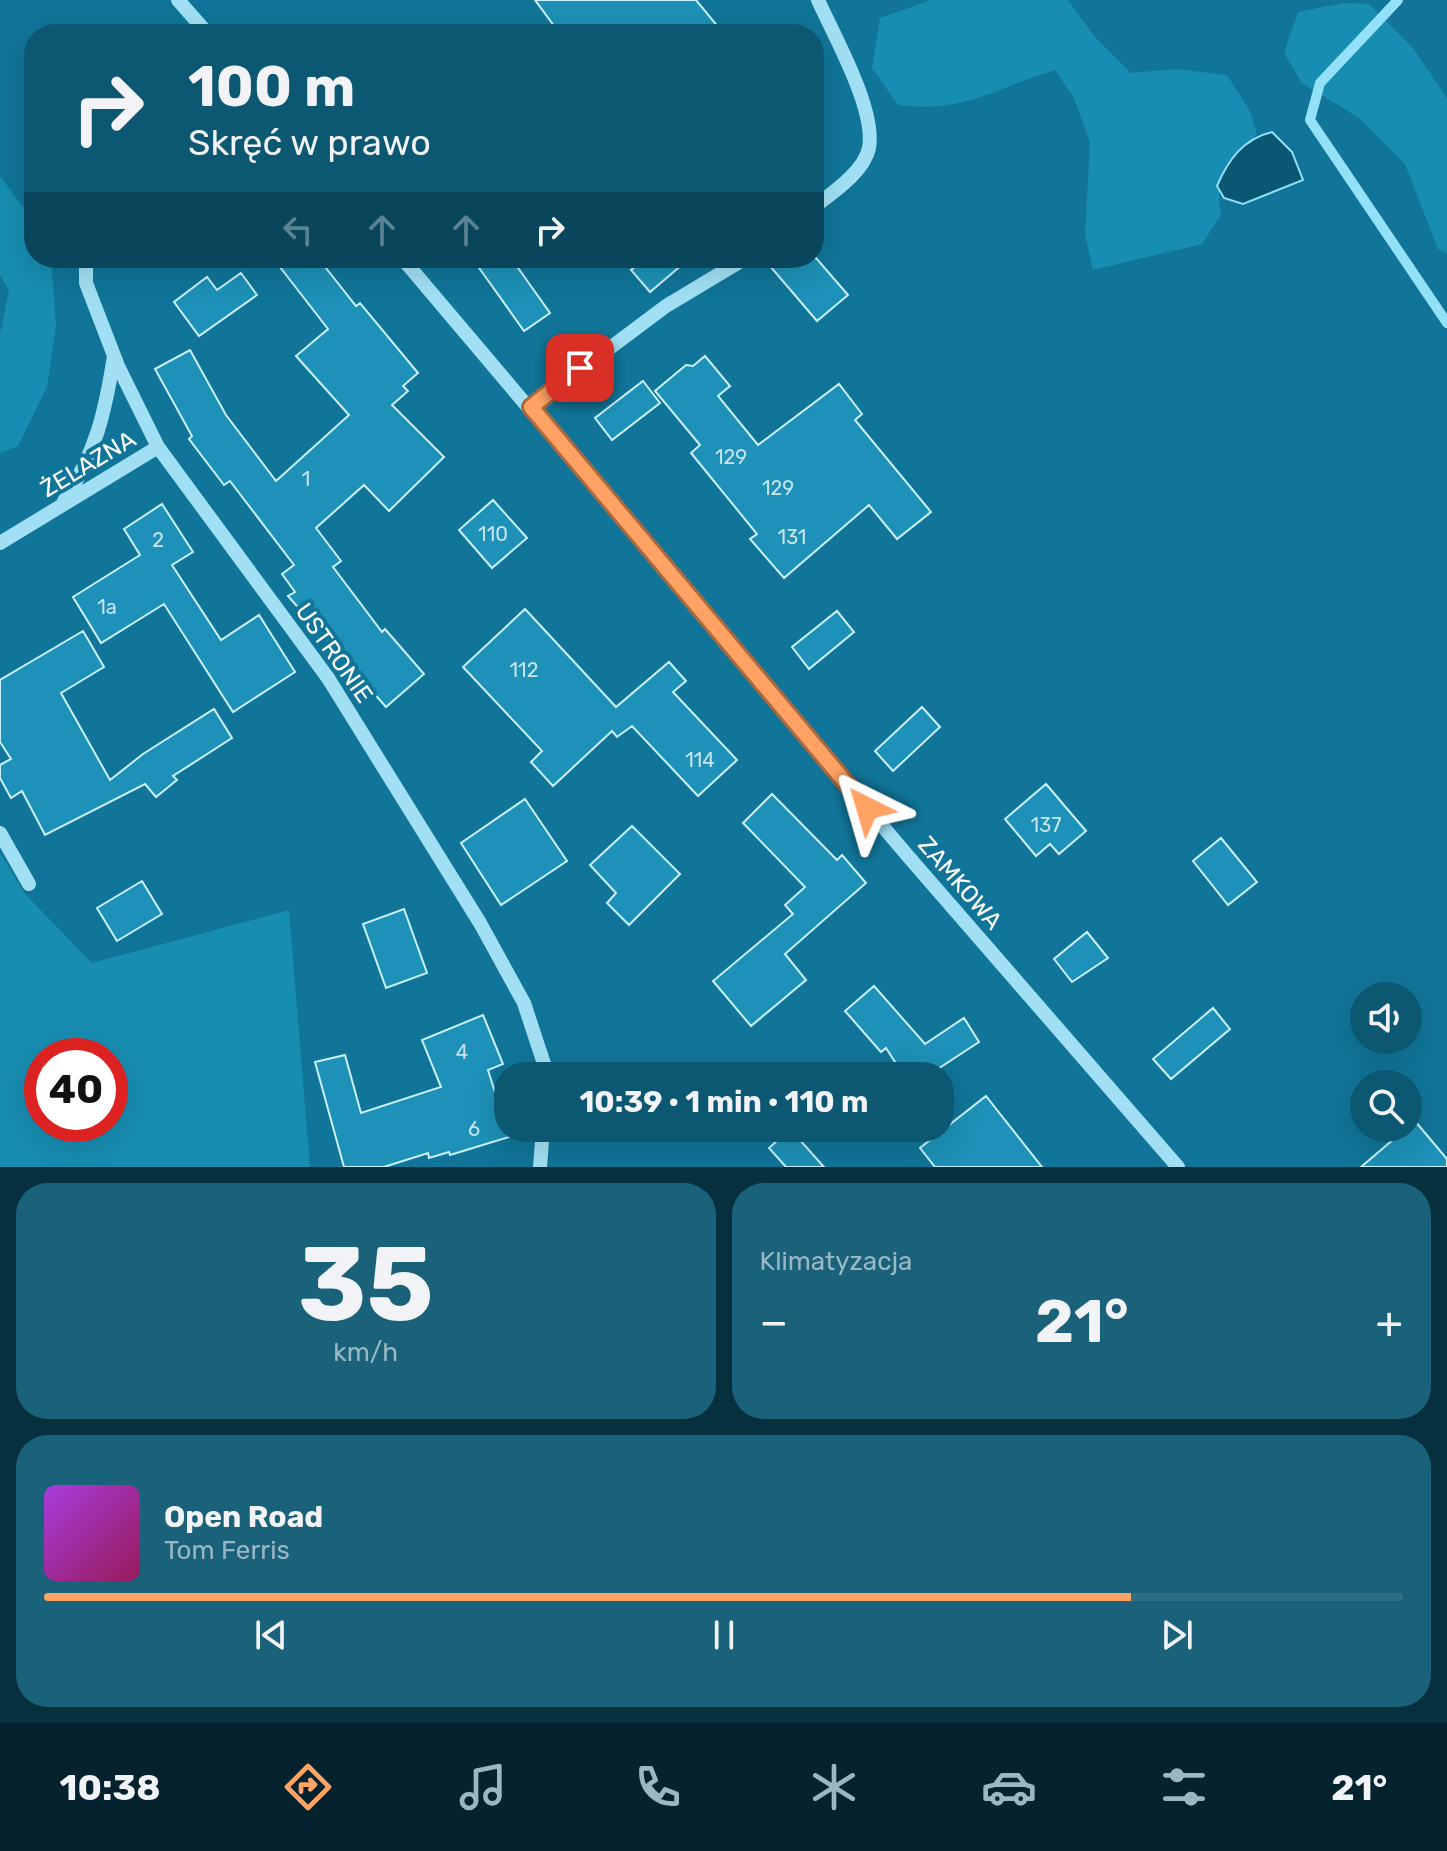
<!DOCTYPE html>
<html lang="pl">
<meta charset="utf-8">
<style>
body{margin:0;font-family:Rubik,sans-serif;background:#1a617a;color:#f1f3f6;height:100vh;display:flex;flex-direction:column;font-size:30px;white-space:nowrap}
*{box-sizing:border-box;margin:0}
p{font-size:26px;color:#9ab8c4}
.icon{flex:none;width:44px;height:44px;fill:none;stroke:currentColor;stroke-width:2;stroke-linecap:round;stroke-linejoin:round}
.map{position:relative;height:1167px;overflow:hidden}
.sheet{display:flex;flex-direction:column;gap:16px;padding:16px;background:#07303f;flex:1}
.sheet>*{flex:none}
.top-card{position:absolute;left:24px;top:24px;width:800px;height:244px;border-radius:32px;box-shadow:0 8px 32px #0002;background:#0c5872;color:#f1f3f6;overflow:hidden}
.fabs{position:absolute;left:1350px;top:982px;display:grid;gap:16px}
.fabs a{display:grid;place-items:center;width:72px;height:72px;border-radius:50%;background:#0c5872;box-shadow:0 8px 32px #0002;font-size:40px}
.speed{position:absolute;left:24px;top:1038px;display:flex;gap:16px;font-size:40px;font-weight:700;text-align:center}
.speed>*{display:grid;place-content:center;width:104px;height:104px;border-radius:50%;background:#0c5872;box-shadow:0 8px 32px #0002;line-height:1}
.speed .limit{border:12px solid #d22;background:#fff;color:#111}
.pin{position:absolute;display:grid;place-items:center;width:68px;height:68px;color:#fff;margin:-34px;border-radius:16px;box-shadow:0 4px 12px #0006}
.me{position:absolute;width:88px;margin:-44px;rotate:320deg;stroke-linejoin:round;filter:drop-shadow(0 0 6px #0008)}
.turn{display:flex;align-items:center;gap:28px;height:168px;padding:0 32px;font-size:36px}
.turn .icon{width:104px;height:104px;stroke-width:2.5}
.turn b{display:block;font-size:56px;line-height:68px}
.lanes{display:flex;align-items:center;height:76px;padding:0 32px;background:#0003;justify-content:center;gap:40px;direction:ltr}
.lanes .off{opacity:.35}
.big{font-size:60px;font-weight:700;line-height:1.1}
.sheet .tile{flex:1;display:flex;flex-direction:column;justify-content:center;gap:12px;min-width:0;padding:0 28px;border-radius:32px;background:#1a617a}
.sheet .dial{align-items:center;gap:0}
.dial b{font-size:104px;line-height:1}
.song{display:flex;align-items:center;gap:24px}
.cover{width:96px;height:96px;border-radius:12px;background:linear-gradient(135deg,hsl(280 70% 55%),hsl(330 70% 35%))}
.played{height:8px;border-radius:4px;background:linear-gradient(90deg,#ffa264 80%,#2c6e84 80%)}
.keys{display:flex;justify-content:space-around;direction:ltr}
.heat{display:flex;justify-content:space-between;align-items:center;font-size:44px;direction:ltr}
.sheet .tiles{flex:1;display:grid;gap:16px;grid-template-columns:1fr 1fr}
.tile:last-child{grid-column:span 2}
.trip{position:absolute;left:494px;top:1062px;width:460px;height:80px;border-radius:32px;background:#0c5872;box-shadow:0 8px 32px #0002;font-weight:700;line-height:80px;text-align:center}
.dock{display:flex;height:128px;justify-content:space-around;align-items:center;background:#05232e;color:#9ab8c4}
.dock .icon{width:56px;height:56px}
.dock .current{color:#ffa264}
.dock b{font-size:36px;color:#f1f3f6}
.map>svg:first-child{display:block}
</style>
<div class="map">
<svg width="1447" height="1167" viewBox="0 0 1447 1167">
<rect width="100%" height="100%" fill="#107598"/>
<path fill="#178db2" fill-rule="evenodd" d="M931 0H1068L1095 37 1131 73 1176 69 1227 75 1250 111 1257 135C1224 159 1215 176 1221 215L1202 244 1093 270 1085 234 1090 142 1074 98 1055 70C996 88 963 114 898 105L872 68 880 18Z
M1343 3 1369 4 1413 48 1447 98V253L1438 249 1405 164 1359 118 1302 83 1284 53 1298 12Z
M0 176 34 222V258H51L56 326 47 387 18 446 0 453V334L9 290 0 275Z
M0 853 25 894 92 963 289 910 310 1167H0ZM110 1056V1124H42V1056Z"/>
<path fill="#095773" stroke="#92e1f8" stroke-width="2" d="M1272 132 1292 152 1303 180 1243 204 1224 198 1217 186C1228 160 1243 139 1272 132Z"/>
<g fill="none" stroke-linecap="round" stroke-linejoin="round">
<path stroke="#92e1f8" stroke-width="10" d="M1398 0 1320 83 1310 120 1447 323"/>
</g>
<path fill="#1d91b7" stroke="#c9f1fe" stroke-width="2" d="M535 0H696L724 34H560Z
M273 258H318L356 306 360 303 418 373 403 386 408 391 392 405 444 457 389 511 364 485 316 528 341 561 333 567 382 632 385 629 424 674 386 707 288 596 295 592 282 574 294 565 230 481 224 485 189 439 192 436 155 369 190 350 226 415 276 481 349 415 296 356 328 329Z
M472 258H511L550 313 524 331Z
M646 258H690L650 292 631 270Z
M763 258H816L848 295 817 321Z
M241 273 257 295 199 336 174 302 207 277 217 290Z
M705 356 730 386 718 396 758 445 839 384 862 414 855 420 931 512 897 539 869 505 784 578 750 539 757 534 691 453 700 445 655 391 686 365 693 366Z
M643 381 660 403 612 440 595 418Z
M493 500 527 538 492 568 459 530Z
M162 504 193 552 172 565 221 640 259 615 295 672 233 712 164 604 101 643 73 597 140 555 124 529Z
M525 609 616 707 669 662 686 681 673 692 737 760 698 796 632 726 617 737 612 731 553 786 531 762 542 751 463 667Z
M837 611 854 632 809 669 792 647Z
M83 631 104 667 61 693 110 780 143 754 214 709 232 738 173 776 177 780 156 797 145 784 45 835 22 791 11 798 0 778V765L11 759 0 742V680Z
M922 707 940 727 893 771 875 751Z
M1046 784 1086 831 1059 854 1050 844 1036 856 1005 819Z
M772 794 837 860 842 855 866 883 785 954 806 980 751 1026 713 981 793 914 785 905 805 887 743 823Z
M525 799 567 861 501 905 461 843Z
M632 826 680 874 629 925 607 903 616 893 590 865Z
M1221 838 1257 882 1228 905 1193 861Z
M142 881 162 914 117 941 97 908Z
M404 909 427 973 386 988 363 924Z
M1087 932 1108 958 1072 982 1054 959Z
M874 986 925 1044 964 1018 979 1042 927 1076H904L886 1048 881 1052 845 1011Z
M1213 1008 1230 1029 1171 1079 1153 1059Z
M483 1015 503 1064 488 1070 509 1137 450 1155 449 1152 429 1158 428 1153 384 1167H344L315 1062 345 1055 361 1113 441 1087 422 1040Z
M986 1096 1042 1167H935L920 1148Z
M1415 1121 1447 1159V1167H1361Z
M790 1129 824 1167H786L769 1148Z"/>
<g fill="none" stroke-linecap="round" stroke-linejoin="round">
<path stroke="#a1e0f4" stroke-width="14" d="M178 0 208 34
M814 207C832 193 864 172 869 148 876 109 834 36 818 0
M86 258V283L118 366 158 447 328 678 480 923 524 1003 548 1076
M402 258 907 855 1178 1167
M531 407 666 306 746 258
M64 501C96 452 105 413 114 356
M0 543 158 447
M0 833 29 884
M540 1167 543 1128"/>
</g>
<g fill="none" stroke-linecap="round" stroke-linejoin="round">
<defs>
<path id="route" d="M580 368 531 407 867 808"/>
</defs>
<use href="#route" stroke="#a66941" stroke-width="20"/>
<use href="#route" stroke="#ffa264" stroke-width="14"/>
</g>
<g text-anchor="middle" stroke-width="8" stroke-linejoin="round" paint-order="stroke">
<g font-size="20" fill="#c6e4ed">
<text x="731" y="464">129</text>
<text x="306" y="486">1</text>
<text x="778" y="495">129</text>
<text x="493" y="541">110</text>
<text x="792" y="544">131</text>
<text x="158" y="547">2</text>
<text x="107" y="614">1a</text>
<text x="524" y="677">112</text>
<text x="700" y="767">114</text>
<text x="1046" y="832">137</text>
<text x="462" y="1059">4</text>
<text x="474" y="1136">6</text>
</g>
<g font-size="24" fill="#fff" stroke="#107598">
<text transform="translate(88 464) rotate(-31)" y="8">ŻELAZNA</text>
<text transform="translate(334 653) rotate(55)" y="8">USTRONIE</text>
<text transform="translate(960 883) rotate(49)" y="8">ZAMKOWA</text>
</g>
</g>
</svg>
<div class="fabs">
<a><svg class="icon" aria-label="sound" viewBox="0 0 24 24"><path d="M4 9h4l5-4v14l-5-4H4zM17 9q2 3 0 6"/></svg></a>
<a><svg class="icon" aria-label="search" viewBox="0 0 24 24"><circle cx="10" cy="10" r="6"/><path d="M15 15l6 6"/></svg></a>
</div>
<div class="speed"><div class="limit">40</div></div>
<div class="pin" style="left:580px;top:368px;background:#d93025"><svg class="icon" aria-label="arrive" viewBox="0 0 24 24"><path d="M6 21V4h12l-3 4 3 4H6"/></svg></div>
<svg class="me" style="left:867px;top:808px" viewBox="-20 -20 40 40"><path d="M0-17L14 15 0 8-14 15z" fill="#ffa264" stroke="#fff" stroke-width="4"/></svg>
<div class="trip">10:39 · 1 min · 110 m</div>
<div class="top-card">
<div class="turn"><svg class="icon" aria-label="right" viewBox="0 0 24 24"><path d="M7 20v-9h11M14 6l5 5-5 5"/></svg><div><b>100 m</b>Skręć w prawo</div></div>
<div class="lanes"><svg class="icon off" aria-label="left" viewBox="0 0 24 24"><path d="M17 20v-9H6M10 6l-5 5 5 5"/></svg><svg class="icon off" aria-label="ahead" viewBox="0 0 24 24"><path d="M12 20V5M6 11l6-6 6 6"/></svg><svg class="icon off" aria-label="ahead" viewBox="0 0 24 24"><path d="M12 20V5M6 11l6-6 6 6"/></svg><svg class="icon" aria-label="right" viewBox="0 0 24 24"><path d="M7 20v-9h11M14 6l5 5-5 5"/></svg></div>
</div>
</div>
<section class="sheet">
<div class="tiles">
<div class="tile dial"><b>35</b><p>km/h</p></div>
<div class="tile"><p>Klimatyzacja</p>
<div class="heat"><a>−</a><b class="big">21°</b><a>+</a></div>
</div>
<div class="tile">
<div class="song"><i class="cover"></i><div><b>Open Road</b><p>Tom Ferris</p></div></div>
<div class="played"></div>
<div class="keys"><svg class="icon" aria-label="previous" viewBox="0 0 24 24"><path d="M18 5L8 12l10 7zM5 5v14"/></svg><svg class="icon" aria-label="pause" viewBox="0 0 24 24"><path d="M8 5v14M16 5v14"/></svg><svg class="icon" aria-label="next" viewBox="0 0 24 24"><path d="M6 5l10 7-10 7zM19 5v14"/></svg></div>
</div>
</div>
</section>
<nav class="dock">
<b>10:38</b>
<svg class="icon current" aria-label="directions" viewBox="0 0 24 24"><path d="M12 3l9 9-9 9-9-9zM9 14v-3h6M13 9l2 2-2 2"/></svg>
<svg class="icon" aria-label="music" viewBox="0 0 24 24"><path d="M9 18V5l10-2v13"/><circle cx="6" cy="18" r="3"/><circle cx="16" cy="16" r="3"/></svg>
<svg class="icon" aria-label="phone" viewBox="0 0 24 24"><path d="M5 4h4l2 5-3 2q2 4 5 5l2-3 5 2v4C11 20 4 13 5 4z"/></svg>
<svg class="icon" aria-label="climate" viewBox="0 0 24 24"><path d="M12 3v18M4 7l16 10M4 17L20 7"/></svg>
<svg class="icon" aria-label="car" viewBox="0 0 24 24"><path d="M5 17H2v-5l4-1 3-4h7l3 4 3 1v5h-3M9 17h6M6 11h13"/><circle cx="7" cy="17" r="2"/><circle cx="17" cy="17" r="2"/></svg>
<svg class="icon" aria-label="filters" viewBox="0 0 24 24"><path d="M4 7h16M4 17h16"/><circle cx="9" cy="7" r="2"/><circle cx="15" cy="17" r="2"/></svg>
<b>21°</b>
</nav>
